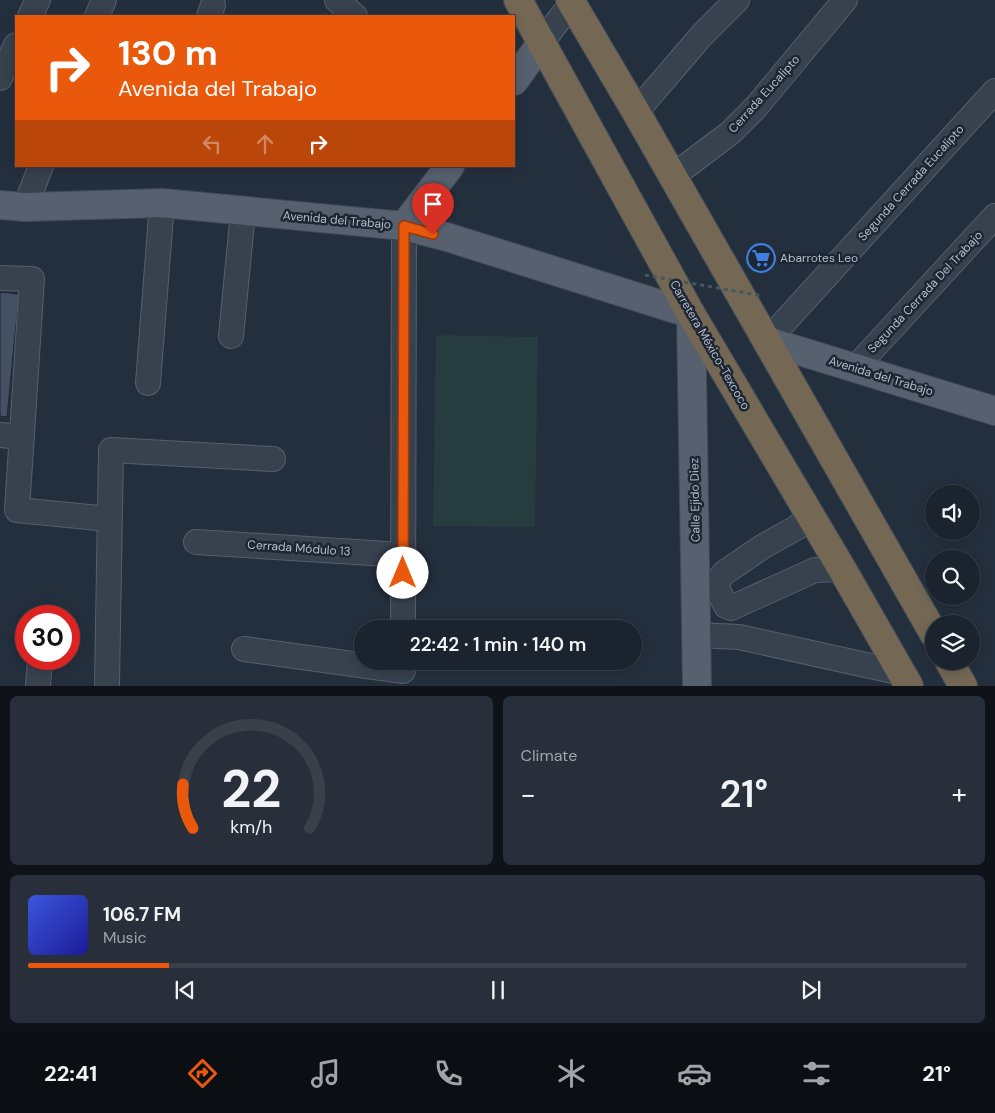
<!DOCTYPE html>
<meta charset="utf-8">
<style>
body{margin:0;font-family:"DM Sans",sans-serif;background:#282f3a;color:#f1f3f6;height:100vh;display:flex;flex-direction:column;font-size:19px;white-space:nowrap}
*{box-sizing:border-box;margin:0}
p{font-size:16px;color:#a0a4aa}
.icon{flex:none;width:28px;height:28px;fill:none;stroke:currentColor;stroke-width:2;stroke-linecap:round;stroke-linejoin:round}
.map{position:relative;height:686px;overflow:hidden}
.panel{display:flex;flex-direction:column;gap:10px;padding:10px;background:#0f1319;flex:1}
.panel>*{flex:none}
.guide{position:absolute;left:15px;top:15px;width:500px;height:152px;border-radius:0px;box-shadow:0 2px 12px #0003,0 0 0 1px #39404a;background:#ea580c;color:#fff;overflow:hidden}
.fabs{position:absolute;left:925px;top:485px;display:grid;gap:10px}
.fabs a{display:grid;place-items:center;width:55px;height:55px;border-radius:50%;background:#1b232e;box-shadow:0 2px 12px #0003,0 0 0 1px #39404a;font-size:25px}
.speed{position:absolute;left:15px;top:605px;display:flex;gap:10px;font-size:25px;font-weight:700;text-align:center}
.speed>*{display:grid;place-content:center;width:65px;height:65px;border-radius:50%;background:#1b232e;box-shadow:0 2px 12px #0003,0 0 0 1px #39404a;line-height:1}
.speed .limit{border:8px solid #d22;background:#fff;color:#111}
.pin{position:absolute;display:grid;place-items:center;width:42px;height:42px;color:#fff;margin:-51px -21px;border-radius:50% 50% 50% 0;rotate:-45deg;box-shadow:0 0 5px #0007}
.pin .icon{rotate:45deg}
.me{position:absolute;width:55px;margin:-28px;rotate:0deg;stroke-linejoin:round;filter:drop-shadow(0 0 4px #0008)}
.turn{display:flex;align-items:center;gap:18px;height:105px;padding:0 20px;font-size:22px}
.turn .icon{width:65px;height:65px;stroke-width:2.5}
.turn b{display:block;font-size:35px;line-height:42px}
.lanes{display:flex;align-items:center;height:48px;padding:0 20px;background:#0003;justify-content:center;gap:25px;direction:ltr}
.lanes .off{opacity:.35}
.big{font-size:38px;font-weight:600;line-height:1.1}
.panel .widget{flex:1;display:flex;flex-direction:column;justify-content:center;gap:8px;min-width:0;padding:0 18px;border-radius:8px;background:#282f3a}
.panel .dial{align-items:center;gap:0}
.dial svg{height:130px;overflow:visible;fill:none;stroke:#39404a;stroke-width:7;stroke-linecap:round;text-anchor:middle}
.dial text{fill:#f1f3f6;stroke:none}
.song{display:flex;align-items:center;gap:15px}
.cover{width:60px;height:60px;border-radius:8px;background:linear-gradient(135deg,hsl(230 70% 55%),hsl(240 70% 35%))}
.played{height:5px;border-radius:2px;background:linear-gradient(90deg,#ea580c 15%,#39404a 15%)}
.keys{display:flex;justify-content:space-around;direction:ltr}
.heat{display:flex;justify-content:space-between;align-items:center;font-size:28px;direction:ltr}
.panel .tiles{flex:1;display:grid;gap:10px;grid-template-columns:1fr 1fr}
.widget:last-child{grid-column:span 2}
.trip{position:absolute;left:354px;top:620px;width:288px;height:50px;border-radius:25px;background:#1b232e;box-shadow:0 2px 12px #0003,0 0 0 1px #39404a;font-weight:600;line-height:50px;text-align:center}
.menu{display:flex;height:80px;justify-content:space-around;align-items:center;background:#0b0e12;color:#a0a4aa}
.menu .icon{width:35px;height:35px}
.menu .current{color:#ea580c}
.menu b{font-size:22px;color:#f1f3f6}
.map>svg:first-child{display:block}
</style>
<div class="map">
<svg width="995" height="686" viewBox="0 0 995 686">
<rect width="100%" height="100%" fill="#242f3e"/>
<path fill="#263c3f" d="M436 335 538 337 535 527 433 526Z"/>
<path fill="#455162" stroke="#1f2835" d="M0 292 19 294 7 417 0 416Z"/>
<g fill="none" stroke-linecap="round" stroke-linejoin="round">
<defs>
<path id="minor" d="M337 0 355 16
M30 16 38 0
M97 16 104 0
M209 16 213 5
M542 42 574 0
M0 78 16 45
M636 112 702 35 737 0
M673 176 730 133 756 107 845 0
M25 207 41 166
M0 278 32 279 17 510 109 519
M231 336 243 212
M767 341 995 91
M855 368 995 216
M148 383 162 203
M0 435 22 437
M811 517 796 528 762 547 724 573 719 579 716 586 726 606 731 608 815 570 842 569
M196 542 403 555
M403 629 404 226
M698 635 739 637 902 673
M244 649 403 671
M107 683 111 450 273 459
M38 686 40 659"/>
<path id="major" d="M514 81 542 42
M0 205 25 207 162 203 404 226 447 237 691 314 697 686
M404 226 450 166
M767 341 995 411"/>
<path id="highway" d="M518 0 691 314 842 569 909 686
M570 0 636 112 934 634
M949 661 963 686"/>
</defs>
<use href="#minor" stroke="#565f6c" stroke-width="26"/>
<use href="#major" stroke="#414a57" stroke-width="30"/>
<use href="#highway" stroke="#434c59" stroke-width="30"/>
<use href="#minor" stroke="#38414e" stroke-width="24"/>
<use href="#major" stroke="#56606e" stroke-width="28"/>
<use href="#highway" stroke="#746855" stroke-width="28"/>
<path stroke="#44595c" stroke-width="3" stroke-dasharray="4 4" stroke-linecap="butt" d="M645 275 763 296"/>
</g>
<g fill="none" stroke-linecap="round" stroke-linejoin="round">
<defs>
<path id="route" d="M403 573 404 226 433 234"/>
</defs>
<use href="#route" stroke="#983908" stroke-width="12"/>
<use href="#route" stroke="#ea580c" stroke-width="9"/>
</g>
<defs>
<symbol id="supermarket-ring" viewBox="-11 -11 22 22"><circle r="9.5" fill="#1d2633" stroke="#3f7fe0" stroke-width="1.5"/><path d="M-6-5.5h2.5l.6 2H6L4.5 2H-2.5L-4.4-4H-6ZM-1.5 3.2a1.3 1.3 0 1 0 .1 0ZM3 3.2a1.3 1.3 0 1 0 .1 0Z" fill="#3f7fe0"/></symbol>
</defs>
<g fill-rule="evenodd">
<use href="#supermarket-ring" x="745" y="242" width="32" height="32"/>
</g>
<g text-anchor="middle" stroke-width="5" stroke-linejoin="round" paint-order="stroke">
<g font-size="12" fill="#b4bcc9" stroke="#1d2633">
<text transform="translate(764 94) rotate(-48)" y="4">Cerrada Eucalipto</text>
<text transform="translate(911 183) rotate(-48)" y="4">Segunda Cerrada Eucalipto</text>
<text transform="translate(337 220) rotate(5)" y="4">Avenida del Trabajo</text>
<text transform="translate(925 292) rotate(-47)" y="4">Segunda Cerrada Del Trabajo</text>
<text transform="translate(710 345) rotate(60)" y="4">Carretera México-Texcoco</text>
<text transform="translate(881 376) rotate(17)" y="4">Avenida del Trabajo</text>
<text transform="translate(695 500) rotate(-91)" y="4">Calle Ejido Diez</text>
<text transform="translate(299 548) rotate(4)" y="4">Cerrada Módulo 13</text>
</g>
<g font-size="12" fill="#b4bcc9" stroke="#1d2633" text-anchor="start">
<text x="780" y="262">Abarrotes Leo</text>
</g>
</g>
</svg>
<div class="fabs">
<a><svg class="icon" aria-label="sound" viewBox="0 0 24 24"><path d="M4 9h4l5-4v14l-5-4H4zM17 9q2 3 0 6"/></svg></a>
<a><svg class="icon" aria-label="search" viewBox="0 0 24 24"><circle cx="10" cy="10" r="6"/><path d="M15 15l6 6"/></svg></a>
<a><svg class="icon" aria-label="layers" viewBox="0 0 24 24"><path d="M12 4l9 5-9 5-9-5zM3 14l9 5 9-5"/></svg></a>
</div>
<div class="speed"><div class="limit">30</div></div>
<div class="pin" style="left:433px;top:234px;background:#d93025"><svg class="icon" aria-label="arrive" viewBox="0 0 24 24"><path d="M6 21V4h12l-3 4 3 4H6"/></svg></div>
<svg class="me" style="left:403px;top:573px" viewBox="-20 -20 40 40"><circle r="19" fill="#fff"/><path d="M0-13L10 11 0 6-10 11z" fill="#ea580c"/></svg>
<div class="trip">22:42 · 1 min · 140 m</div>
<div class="guide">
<div class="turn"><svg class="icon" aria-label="right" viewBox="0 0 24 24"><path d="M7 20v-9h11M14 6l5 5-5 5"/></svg><div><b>130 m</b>Avenida del Trabajo</div></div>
<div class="lanes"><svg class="icon off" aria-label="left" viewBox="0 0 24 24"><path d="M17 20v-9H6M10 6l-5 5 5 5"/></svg><svg class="icon off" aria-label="ahead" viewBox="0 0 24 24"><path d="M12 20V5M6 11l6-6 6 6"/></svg><svg class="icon" aria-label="right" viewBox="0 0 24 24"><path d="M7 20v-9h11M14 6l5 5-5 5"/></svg></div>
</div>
</div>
<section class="panel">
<div class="tiles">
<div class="widget dial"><svg viewBox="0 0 100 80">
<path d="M14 69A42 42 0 1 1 86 69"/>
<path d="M14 69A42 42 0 0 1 8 42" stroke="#ea580c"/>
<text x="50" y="56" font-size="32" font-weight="700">22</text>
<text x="50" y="72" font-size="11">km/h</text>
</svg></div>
<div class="widget"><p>Climate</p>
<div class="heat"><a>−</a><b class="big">21°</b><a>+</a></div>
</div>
<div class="widget">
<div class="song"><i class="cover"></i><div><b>106.7 FM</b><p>Music</p></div></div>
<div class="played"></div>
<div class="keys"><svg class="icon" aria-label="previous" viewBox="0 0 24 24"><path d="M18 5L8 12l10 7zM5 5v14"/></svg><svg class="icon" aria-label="pause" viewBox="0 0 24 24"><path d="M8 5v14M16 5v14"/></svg><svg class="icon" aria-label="next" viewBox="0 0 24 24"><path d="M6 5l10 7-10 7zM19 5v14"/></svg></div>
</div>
</div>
</section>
<nav class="menu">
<b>22:41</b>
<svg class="icon current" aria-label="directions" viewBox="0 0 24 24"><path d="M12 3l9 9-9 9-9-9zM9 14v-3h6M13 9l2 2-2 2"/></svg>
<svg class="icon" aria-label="music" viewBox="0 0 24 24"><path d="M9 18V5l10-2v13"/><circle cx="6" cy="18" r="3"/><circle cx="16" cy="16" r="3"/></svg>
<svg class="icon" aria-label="phone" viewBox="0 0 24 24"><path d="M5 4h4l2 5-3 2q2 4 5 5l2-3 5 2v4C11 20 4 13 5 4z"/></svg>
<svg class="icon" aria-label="climate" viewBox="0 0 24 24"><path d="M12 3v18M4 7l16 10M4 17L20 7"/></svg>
<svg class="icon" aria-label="car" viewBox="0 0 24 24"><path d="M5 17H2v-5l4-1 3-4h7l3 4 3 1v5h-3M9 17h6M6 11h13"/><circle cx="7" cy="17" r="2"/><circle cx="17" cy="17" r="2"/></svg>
<svg class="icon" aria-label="filters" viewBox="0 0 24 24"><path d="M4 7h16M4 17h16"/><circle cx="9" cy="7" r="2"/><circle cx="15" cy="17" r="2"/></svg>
<b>21°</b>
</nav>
